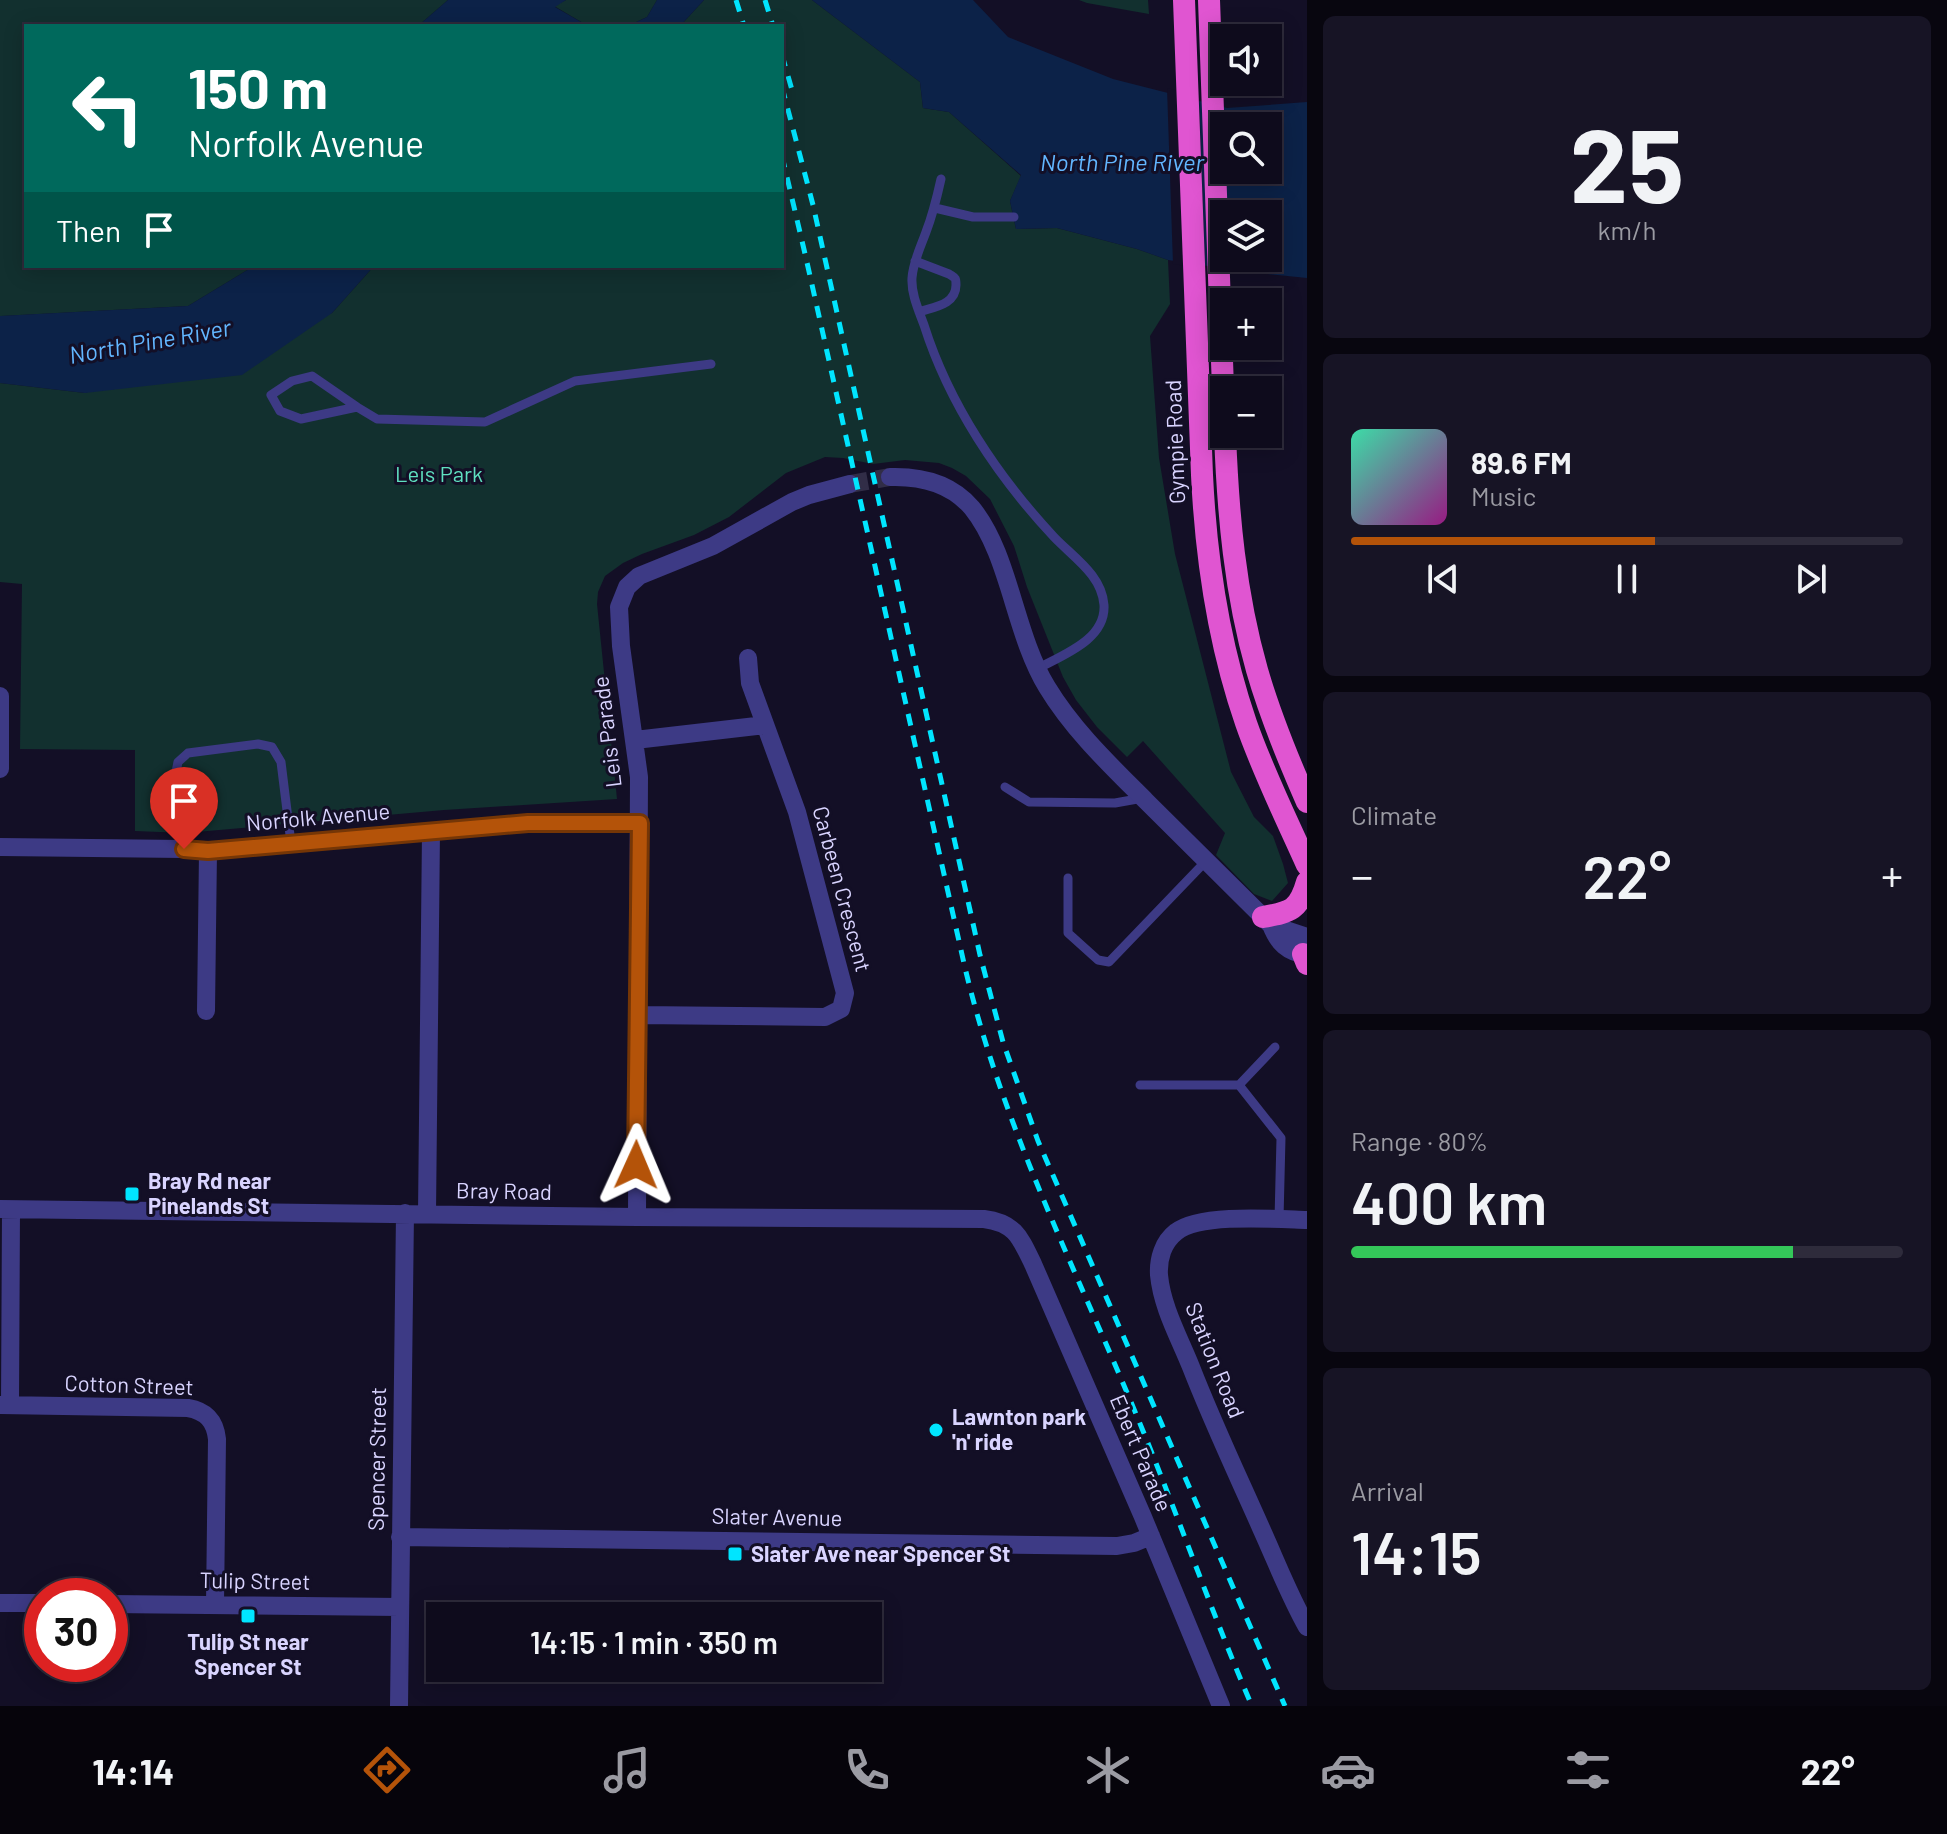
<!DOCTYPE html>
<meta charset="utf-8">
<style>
body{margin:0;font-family:Barlow,sans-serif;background:#171425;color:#f1f3f6;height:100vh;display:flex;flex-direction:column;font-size:30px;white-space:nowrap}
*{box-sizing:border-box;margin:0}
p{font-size:26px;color:#9b9ba3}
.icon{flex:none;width:44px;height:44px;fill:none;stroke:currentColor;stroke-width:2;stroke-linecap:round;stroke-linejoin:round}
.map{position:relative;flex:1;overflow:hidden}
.details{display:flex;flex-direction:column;gap:16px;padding:16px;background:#08060f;width:640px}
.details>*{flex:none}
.guide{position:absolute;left:24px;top:24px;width:760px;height:244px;border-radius:0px;box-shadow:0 4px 20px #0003,0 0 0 2px #2e2b3b;background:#00695c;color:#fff;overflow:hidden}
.buttons{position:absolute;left:1210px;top:24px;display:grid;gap:16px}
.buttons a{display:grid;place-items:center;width:72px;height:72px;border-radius:0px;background:#0e0b1c;box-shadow:0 4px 20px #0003,0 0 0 2px #2e2b3b;font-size:40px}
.speed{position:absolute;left:24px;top:1578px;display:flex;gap:16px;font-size:40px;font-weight:700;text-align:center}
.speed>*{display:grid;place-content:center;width:104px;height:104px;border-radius:50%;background:#0e0b1c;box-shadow:0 4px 20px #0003,0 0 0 2px #2e2b3b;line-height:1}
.speed .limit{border:12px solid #d22;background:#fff;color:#111}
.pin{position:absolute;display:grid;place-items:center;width:68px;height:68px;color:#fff;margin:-82px -34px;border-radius:50% 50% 50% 0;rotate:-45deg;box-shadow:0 0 8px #0007}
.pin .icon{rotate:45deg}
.me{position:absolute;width:88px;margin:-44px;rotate:1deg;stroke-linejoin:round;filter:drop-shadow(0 0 6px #0008)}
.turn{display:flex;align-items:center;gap:28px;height:168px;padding:0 32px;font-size:36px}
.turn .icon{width:104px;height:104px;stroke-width:2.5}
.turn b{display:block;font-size:56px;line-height:68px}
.then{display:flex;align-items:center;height:76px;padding:0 32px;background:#0003;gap:16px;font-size:30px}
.big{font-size:60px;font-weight:600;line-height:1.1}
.details .tile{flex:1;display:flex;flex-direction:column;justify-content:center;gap:12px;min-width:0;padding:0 28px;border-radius:12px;background:#171425}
.details .dial{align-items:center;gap:0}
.dial b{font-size:104px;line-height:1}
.song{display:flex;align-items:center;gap:24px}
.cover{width:96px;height:96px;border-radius:12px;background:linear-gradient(135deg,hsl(160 70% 55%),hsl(310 70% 35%))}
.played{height:8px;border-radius:4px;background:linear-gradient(90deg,#b45309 55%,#2e2b3b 55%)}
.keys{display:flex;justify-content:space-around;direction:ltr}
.heat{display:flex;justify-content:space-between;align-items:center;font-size:44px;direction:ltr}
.charge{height:12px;border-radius:6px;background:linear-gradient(90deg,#34c759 80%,#2e2b3b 0)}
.trip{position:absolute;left:426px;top:1602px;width:456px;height:80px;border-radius:0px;background:#0e0b1c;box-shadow:0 4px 20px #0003,0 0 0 2px #2e2b3b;font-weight:600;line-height:80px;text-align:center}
.tabs{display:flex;height:128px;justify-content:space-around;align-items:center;background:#06040b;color:#9b9ba3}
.tabs .icon{width:56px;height:56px}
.tabs .selected{color:#b45309}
.tabs b{font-size:36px;color:#f1f3f6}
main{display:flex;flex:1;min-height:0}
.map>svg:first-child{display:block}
</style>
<main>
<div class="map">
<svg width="1307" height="1706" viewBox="0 0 1307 1706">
<rect width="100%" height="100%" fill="#130f26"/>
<path fill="#12302f" d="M0 0H448L418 26H26V266H254L188 306 2 316H0Z
M566 0H657L647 17 628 26H588L554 6Z
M704 0H812L920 82 923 108 949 112 1021 176 1010 201 1016 229 1057 228 1137 249 1168 260 1170 304 1150 336 1159 458 1175 554 1231 772 1254 817 1273 836 1283 864 1288 883 1272 901 1254 894 1216 855 1225 833 1143 741 1127 757 1097 727 1076 700 1063 677 1027 587 1014 546 990 499 966 476 952 468 939 463 905 460 873 464 843 458 825 457 786 473 729 517 694 535 642 554 623 563 605 576 598 592 597 604 617 799 444 810 185 833 135 831V750L20 749 22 584 0 582V383L85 393 332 313 374 266H782V26H680Z
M1079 0H1148L1149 14 1087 3Z"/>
<path fill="#0c2248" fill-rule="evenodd" d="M448 0H566L555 7 588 26H418Z
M657 0H704L680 26H628L647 17Z
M812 0H973L1008 37 1113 79 1227 108 1307 102V278L1248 272 1168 260 1137 249 1057 228 1016 229 1010 201 1021 175 949 112 923 108 920 82ZM1224 126H1268V170H1224ZM1224 214H1268V258H1224Z
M254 266H374L332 313 242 375 85 393 0 383V316L188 306Z"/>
<path fill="#130f26" d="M1167 88 1199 96 1205 269 1173 264Z"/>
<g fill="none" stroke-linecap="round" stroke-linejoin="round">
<path stroke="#312d47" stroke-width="18" stroke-dasharray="18 9" stroke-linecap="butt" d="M850 484 890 477"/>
<path stroke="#3d3a85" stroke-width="9" d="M941 179C937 197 933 214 926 232 921 246 913 262 912 278 911 294 919 311 924 325 949 404 998 477 1054 537 1073 557 1102 575 1104 605 1106 640 1062 655 1037 669
M935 208 973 217H1014
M915 261 949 274C955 278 956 277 956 285 956 305 933 307 919 312
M357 407 312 376 292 381 271 395 280 411 301 419 357 407 377 419 485 422 575 381 711 364
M1005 787 1029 802 1115 803 1143 798
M184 849 185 833 176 772 178 762 188 753 258 744 272 747 281 762 291 843
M1068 878V933L1098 960 1109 962 1206 861
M1140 1085H1239L1281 1138 1279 1219
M1239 1085 1275 1047"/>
<path stroke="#3d3a85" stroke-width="18" d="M890 477C922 476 951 483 972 508 1010 555 1014 633 1047 687 1073 730 1110 765 1146 801 1187 842 1229 883 1271 925 1278 943 1287 952 1307 955
M0 696V769
M635 740 765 725
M0 847 184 849 208 851 528 823H640
M1271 925 1307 937
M206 1011 208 851
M638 1015 825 1017 841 1009 845 993 797 812 750 683 748 658
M0 1209 637 1217 984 1219C1015 1223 1020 1237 1033 1264L1143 1517 1221 1706
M427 1214 431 831
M637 1217 639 777 621 646 619 607 627 587 639 576 713 546 792 502 809 495 850 484
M1307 1220C1276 1219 1199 1213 1176 1232 1163 1242 1158 1259 1159 1275 1162 1307 1179 1337 1191 1367 1212 1421 1237 1474 1261 1528 1276 1561 1289 1595 1307 1627
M0 1405 188 1408C206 1411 215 1421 217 1439L215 1605
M10 1405 11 1210
M400 1537 1117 1546 1134 1543 1151 1536
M0 1603H42
M110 1604 400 1607
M399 1706 405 1213"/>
<path stroke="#e055d1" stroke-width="22" d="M1184 0 1202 475C1206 559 1218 642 1246 723 1263 772 1286 818 1307 865
M1209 0 1224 416
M1225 434C1228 514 1235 593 1257 670 1270 715 1288 759 1307 802
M1263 917C1291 912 1299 910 1307 882
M1303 954 1307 964"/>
<path stroke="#00e5ff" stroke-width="5" stroke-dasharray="12 10" stroke-linecap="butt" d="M736 0 744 26
M765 0 773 26
M782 55 794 97
M782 87 813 205 980 955 1003 1042 1038 1141 1285 1706
M782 156 806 258 963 959C998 1113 1067 1251 1128 1395 1172 1498 1208 1604 1252 1706"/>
</g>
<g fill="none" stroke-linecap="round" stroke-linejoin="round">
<defs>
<path id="route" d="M184 849 208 851 528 823H640L636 1165"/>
</defs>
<use href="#route" stroke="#753606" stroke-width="20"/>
<use href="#route" stroke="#b45309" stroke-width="14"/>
</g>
<g fill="#00e5ff" stroke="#130f26" stroke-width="3">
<rect x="124" y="1186" width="16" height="16" rx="4"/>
<circle cx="936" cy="1430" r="8"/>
<rect x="727" y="1546" width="16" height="16" rx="4"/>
<rect x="240" y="1608" width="16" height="16" rx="4"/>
</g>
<g text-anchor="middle" stroke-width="6" stroke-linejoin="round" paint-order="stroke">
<g font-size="22" fill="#d9d4ff" stroke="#130f26">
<text transform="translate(1175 442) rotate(-92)" y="8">Gympie Road</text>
<text transform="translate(607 732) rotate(-97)" y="8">Leis Parade</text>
<text transform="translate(318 817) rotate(-5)" y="8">Norfolk Avenue</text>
<text transform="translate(842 889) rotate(75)" y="8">Carbeen Crescent</text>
<text transform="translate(504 1191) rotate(1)" y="8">Bray Road</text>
<text transform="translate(1215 1360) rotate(68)" y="8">Station Road</text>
<text transform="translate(129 1385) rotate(2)" y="8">Cotton Street</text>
<text transform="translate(1141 1453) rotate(67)" y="8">Ebert Parade</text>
<text transform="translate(377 1459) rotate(-89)" y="8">Spencer Street</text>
<text transform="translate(777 1517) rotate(1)" y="8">Slater Avenue</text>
<text transform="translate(255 1581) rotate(1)" y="8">Tulip Street</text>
</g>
<g font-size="22" fill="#5fe0c0" stroke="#130f26">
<text x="439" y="482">Leis Park</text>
</g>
<g font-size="22" font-weight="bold" fill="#d9d4ff" stroke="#130f26" text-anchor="start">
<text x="148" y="1189">Bray Rd near<tspan x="148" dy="25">Pinelands St</tspan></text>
<text x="952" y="1425">Lawnton park<tspan x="952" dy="25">'n' ride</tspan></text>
<text x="751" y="1562">Slater Ave near Spencer St</text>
<text x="248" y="1650" text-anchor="middle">Tulip St near<tspan x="248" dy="25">Spencer St</tspan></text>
</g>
<g font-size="24" font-style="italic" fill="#62b6ff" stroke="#130f26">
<text x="1122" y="171">North Pine River</text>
<text transform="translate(150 342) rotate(-10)" y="8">North Pine River</text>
</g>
</g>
</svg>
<div class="buttons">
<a><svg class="icon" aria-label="sound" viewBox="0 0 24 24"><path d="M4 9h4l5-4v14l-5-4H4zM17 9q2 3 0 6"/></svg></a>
<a><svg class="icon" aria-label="search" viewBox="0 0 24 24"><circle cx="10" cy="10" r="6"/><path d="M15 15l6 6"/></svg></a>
<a><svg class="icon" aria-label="layers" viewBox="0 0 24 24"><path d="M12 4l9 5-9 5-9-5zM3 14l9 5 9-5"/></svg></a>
<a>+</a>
<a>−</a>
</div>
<div class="speed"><div class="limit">30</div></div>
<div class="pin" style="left:184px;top:849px;background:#d93025"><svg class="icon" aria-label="arrive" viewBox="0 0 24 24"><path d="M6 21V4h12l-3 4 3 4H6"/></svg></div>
<svg class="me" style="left:636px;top:1165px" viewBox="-20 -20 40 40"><path d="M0-17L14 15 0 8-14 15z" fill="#b45309" stroke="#fff" stroke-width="4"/></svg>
<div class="trip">14:15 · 1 min · 350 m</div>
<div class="guide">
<div class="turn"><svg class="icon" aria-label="left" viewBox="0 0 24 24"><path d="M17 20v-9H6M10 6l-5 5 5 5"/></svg><div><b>150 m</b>Norfolk Avenue</div></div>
<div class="then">Then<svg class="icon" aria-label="arrive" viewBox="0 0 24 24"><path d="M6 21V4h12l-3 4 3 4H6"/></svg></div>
</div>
</div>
<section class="details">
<div class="tile dial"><b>25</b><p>km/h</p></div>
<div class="tile">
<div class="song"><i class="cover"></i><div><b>89.6 FM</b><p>Music</p></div></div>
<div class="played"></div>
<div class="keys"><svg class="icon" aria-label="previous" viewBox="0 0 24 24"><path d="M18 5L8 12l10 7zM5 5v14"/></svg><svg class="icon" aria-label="pause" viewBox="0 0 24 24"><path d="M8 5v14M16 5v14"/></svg><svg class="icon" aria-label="next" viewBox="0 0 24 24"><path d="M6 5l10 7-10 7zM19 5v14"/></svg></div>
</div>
<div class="tile"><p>Climate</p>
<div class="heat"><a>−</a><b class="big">22°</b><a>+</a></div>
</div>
<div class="tile"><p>Range · 80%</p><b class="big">400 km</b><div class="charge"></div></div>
<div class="tile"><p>Arrival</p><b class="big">14:15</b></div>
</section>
</main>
<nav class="tabs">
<b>14:14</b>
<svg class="icon selected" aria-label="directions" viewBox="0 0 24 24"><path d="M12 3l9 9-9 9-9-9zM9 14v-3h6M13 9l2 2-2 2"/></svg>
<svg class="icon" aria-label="music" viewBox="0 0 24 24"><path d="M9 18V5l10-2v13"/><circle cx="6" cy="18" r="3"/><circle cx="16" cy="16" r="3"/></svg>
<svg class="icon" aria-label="phone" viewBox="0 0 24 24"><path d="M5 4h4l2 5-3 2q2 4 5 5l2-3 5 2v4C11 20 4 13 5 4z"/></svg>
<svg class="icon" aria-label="climate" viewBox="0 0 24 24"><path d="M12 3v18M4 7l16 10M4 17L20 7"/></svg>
<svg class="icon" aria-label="car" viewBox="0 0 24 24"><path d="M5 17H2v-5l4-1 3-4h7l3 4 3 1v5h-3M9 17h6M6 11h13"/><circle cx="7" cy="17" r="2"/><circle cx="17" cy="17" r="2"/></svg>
<svg class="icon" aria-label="filters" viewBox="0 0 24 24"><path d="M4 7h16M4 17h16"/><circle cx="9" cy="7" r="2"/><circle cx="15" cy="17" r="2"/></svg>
<b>22°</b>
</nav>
